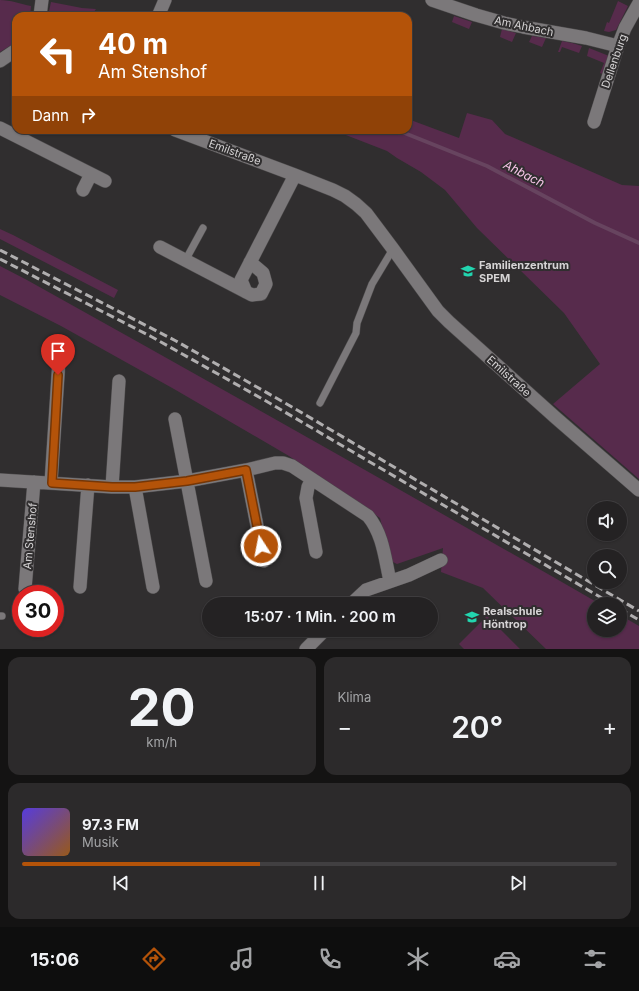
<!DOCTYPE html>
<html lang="de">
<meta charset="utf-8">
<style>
body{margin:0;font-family:Inter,sans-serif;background:#2c2a2b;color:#f1f3f6;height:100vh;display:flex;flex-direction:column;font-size:15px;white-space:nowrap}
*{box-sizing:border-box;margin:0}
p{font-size:13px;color:#a3a4a6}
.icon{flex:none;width:22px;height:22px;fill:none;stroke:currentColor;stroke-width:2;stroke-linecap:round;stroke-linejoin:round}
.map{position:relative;height:649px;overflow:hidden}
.drawer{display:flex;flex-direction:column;gap:8px;padding:8px;background:#141313;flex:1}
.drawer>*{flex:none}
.hud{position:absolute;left:12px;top:12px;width:400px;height:122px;border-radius:12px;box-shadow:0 1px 3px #0004,0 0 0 1px #413f41;background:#b45309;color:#fff;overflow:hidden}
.controls{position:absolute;left:587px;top:501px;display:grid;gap:8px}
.controls a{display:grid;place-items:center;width:40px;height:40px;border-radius:50%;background:#242223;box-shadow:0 1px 3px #0004,0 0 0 1px #413f41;font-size:20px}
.speed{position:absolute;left:12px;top:585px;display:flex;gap:8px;font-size:20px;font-weight:700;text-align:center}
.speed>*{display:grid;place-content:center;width:52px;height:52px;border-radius:50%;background:#242223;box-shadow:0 1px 3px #0004,0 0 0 1px #413f41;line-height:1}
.speed .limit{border:6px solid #d22;background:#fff;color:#111}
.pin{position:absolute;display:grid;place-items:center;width:34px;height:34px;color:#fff;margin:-41px -17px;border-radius:50% 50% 50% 0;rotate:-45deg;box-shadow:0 0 4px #0007}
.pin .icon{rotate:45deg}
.me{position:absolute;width:44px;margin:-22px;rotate:349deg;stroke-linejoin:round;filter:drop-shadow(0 0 3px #0008)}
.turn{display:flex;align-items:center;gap:14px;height:84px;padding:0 20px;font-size:18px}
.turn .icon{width:52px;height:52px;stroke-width:2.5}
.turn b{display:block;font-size:28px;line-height:34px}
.then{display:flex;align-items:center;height:38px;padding:0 20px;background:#0003;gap:8px;font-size:15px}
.big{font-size:30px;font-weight:600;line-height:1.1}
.drawer .widget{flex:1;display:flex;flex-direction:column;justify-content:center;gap:6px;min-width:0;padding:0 14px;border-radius:12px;background:#2c2a2b}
.drawer .dial{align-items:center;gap:0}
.dial b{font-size:52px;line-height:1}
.song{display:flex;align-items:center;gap:12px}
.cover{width:48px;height:48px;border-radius:6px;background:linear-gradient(135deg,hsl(250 70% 55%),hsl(30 70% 35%))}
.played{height:4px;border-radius:2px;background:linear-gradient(90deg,#b45309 40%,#413f41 40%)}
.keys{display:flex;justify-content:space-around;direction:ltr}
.heat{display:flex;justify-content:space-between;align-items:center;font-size:22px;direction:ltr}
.drawer .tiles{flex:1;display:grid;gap:8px;grid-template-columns:1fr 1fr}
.widget:last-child{grid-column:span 2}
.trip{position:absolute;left:202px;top:597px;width:236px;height:40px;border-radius:20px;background:#242223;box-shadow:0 1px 3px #0004,0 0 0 1px #413f41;font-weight:600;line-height:40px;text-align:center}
.tab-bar{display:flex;height:64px;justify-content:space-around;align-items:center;background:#0e0e0e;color:#a3a4a6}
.tab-bar .icon{width:28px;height:28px}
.tab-bar .current{color:#b45309}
.tab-bar b{font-size:18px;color:#f1f3f6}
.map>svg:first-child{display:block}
</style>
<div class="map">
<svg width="639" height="649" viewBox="0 0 639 649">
<rect width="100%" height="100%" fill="#302e2f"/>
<path fill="#572b4c" d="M0 0C10 0 21 4 31 6L30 16H16V42L0 52Z
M618 1 628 6 616 30 609 32 604 31 607 22 609 23Z
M51 2 82 8 96 9 91 16H48Z
M454 16 472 22 469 29 452 22Z
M502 29 516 33 512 42 500 37Z
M532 36 546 38 542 47 529 42Z
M562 41 572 43 582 46 579 53 562 47 560 52H558Z
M589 48 609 56 605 75 600 73 604 63 587 56Z
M467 113 492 120 505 134 622 185 639 186V479L553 404 600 364 564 313 477 228 445 190 421 172 397 158 387 151 333 130H408V119L459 138Z
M0 229 13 235 118 290 114 298 0 239Z
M0 266 27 280C219 387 410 495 600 604H594V630H620V615L639 626V649H546L483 588 441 572 443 548 397 564 391 561 380 518 289 456 174 389 61 326 0 295Z
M487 616 520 649H464L459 644Z"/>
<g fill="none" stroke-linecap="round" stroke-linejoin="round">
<path stroke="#67445f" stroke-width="4" d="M397 130 487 166 595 223 639 243"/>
<defs>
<path id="service" d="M185 261 203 228
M320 403 356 333 357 323 372 284 393 249
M0 616H2"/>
<path id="minor" d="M432 0 476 15 504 23 523 27 586 38 618 46
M159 14 165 0
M40 16 42 0
M0 61 16 50
M594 122 618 46 625 28 639 3
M0 128 105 181
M175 130 295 175 333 190 345 196 356 204 366 213 393 249 438 311 449 322 556 418 639 490
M83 190 91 174
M160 247 252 295 261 294 266 284 263 273 250 262
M246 292 241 280 295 175
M175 419 206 581
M246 470 264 561
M312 479 308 487 306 498 316 552
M0 480 112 487H135L187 481 246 470 275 463H283L292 466 368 516C383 534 385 559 390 581
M51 483 59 360
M112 487 119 381
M135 487 153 587
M80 587 88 485
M25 589 34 482
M351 604 366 590 409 575 441 560
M306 649 325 630"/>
</defs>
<use href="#service" stroke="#4d4b4c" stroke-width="8"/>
<use href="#minor" stroke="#4d4b4c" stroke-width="14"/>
<use href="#service" stroke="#7b787a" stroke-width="7"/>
<use href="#minor" stroke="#7b787a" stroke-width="13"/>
<path stroke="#b0aeaf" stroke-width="3" stroke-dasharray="8 4" stroke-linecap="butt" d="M0 250 176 341 292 407 639 611
M0 259 152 337 266 401 612 604
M620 609 639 620"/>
</g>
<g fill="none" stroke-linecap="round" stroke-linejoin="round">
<defs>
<path id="route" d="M58 375 52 483 112 487H135L187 481 246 470 261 546"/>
</defs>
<use href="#route" stroke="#753606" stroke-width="10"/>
<use href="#route" stroke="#b45309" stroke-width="7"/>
</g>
<defs>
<symbol id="school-bare" viewBox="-9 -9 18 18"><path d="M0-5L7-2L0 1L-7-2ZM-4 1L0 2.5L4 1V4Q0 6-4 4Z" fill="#22d5af" stroke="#302e2f" stroke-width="2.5" paint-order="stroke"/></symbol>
</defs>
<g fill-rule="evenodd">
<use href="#school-bare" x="458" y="261" width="20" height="20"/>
<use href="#school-bare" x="462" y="607" width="20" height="20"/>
</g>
<g text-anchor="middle" stroke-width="4" stroke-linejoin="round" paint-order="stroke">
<g font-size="11" fill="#d6d4d5" stroke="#302e2f">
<text transform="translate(524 26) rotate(12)" y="4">Am Ahbach</text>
<text transform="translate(614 61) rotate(-71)" y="4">Dellenburg</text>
<text transform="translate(235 152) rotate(20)" y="4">Emilstraße</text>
<text transform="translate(509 376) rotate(42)" y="4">Emilstraße</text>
<text transform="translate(30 536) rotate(-85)" y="4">Am Stenshof</text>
</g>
<g font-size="11" font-weight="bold" fill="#d6d4d5" stroke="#302e2f" text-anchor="start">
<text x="479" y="269">Familienzentrum<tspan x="479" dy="13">SPEM</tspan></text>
<text x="483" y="615">Realschule<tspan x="483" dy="13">Höntrop</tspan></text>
</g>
<g font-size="12" font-style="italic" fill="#f7c5e8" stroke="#302e2f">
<text transform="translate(524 174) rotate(27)" y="4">Ahbach</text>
</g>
</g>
</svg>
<div class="controls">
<a><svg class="icon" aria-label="sound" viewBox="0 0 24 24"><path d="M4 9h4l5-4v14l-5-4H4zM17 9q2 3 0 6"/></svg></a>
<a><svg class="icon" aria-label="search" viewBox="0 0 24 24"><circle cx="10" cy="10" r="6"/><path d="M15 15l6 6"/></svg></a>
<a><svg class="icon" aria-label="layers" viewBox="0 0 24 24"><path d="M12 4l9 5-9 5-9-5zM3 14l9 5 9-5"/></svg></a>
</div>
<div class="speed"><div class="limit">30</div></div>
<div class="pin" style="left:58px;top:375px;background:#d93025"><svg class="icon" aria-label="arrive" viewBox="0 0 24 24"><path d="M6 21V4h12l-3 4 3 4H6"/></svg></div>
<svg class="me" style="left:261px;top:546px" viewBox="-20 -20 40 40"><circle r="17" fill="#b45309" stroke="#fff" stroke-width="3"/><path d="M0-11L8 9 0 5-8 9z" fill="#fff"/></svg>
<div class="trip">15:07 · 1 Min. · 200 m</div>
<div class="hud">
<div class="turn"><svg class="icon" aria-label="left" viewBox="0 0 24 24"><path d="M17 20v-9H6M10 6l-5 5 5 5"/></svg><div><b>40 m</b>Am Stenshof</div></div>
<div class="then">Dann<svg class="icon" aria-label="right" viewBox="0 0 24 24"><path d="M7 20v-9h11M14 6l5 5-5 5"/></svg></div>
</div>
</div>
<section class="drawer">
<div class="tiles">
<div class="widget dial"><b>20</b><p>km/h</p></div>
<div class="widget"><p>Klima</p>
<div class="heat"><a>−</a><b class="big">20°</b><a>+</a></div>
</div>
<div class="widget">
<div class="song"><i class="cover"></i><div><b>97.3 FM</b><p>Musik</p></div></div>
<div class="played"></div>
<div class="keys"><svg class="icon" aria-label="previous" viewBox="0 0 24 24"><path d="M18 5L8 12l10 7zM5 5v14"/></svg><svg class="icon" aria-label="pause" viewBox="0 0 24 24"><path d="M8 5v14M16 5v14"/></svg><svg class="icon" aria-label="next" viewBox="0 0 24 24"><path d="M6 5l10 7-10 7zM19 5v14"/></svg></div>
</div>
</div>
</section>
<nav class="tab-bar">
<b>15:06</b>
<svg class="icon current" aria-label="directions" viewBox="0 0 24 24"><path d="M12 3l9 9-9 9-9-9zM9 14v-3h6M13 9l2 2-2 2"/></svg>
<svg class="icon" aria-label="music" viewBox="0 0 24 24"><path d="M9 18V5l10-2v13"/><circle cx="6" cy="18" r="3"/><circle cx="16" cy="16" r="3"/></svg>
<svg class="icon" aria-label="phone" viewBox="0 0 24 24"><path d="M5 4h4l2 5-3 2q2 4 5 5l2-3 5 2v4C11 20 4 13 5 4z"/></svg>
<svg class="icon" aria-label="climate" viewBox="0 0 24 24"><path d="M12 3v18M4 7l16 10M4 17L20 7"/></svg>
<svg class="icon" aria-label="car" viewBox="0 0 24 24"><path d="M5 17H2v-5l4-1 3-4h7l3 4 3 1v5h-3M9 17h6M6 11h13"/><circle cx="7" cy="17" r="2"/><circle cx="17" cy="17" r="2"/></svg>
<svg class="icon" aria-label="filters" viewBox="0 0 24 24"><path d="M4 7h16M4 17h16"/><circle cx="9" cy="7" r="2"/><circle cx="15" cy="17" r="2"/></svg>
</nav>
